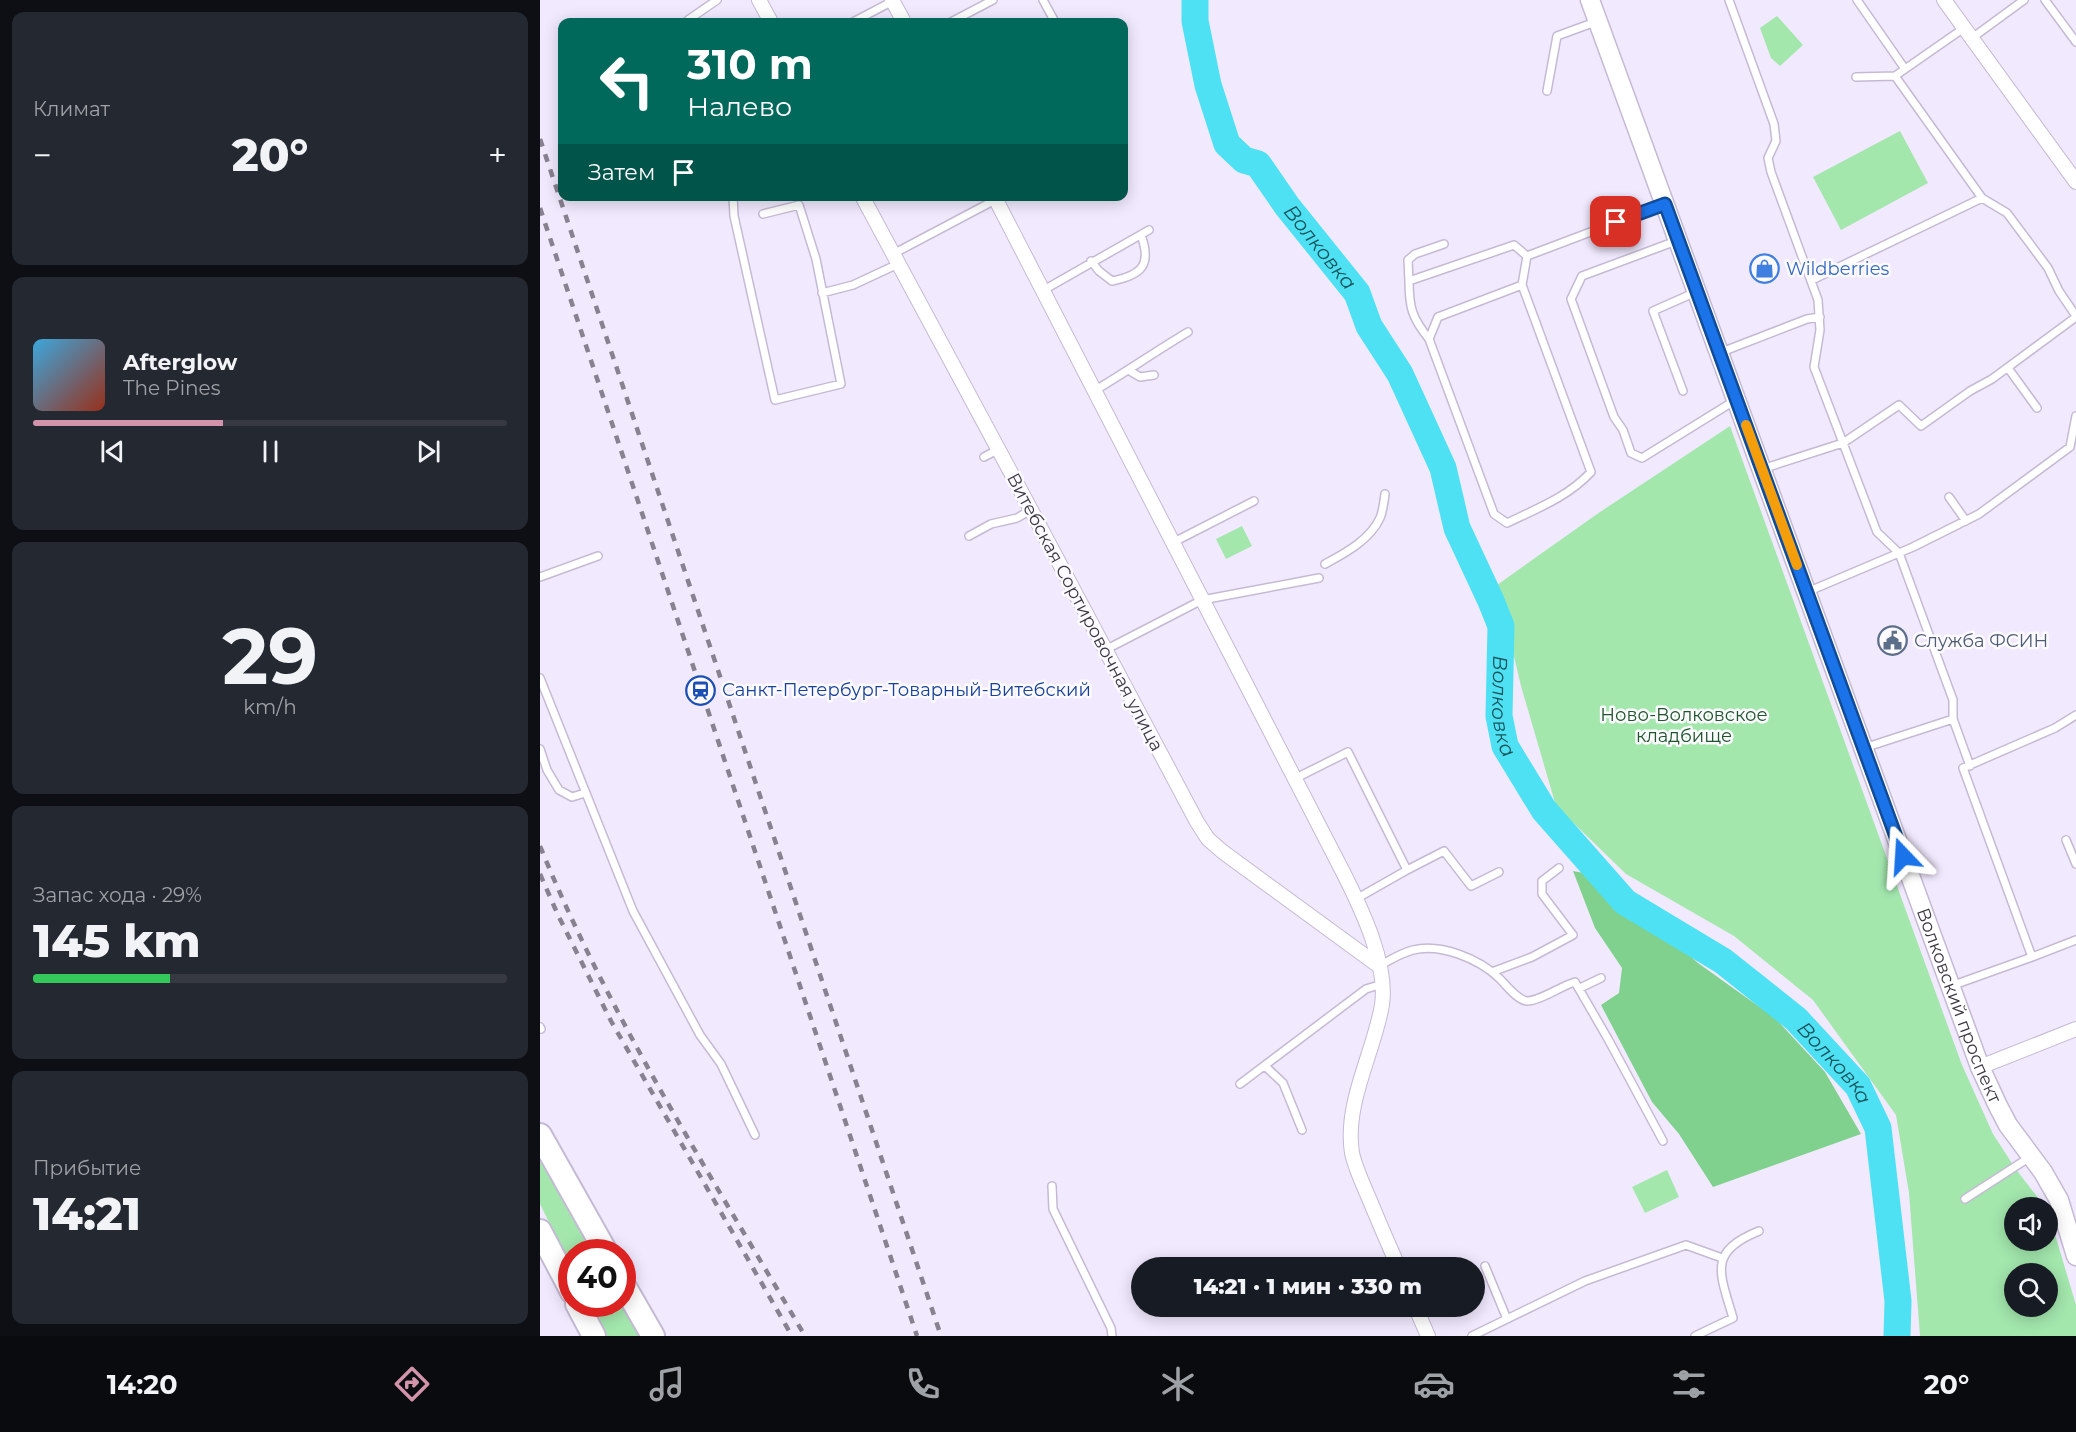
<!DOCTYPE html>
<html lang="ru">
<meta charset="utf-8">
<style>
body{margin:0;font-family:Montserrat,sans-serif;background:#242831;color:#f1f3f6;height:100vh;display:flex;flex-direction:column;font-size:22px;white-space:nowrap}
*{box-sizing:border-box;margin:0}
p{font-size:20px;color:#9ea1a6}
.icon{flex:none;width:33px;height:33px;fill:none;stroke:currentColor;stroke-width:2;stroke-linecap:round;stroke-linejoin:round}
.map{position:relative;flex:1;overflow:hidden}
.side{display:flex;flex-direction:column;gap:12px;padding:12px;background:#0d0f14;width:540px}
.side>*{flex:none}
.top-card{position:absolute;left:18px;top:18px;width:570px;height:183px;border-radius:12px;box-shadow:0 3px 15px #0003;background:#00695c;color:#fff;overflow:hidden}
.fabs{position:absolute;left:1464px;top:1197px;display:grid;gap:12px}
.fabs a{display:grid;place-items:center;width:54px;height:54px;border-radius:50%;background:#171b24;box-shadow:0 3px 15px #0003;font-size:30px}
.speed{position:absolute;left:18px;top:1239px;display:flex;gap:12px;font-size:30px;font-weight:700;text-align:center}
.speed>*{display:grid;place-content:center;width:78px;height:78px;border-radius:50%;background:#171b24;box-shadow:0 3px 15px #0003;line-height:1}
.speed .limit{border:9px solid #d22;background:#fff;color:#111}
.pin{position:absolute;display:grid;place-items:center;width:51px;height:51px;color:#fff;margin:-26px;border-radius:12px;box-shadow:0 3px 9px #0006}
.me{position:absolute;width:66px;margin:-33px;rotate:340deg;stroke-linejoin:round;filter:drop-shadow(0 0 4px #0008)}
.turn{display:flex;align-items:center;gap:21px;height:126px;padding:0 30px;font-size:27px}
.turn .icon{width:78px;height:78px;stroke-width:2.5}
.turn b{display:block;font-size:42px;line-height:51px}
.then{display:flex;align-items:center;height:57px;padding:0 30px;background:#0003;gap:12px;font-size:22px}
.big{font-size:45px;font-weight:800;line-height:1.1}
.side .widget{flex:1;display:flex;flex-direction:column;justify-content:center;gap:9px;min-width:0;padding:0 21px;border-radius:12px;background:#242831}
.side .dial{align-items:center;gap:0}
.dial b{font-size:78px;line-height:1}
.song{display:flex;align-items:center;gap:18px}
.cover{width:72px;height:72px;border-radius:9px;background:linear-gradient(135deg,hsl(200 70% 55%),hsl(10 70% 35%))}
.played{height:6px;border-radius:3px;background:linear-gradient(90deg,#d393aa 40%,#363941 40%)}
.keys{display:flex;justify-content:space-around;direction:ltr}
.heat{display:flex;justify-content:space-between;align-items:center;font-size:33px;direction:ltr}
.charge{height:9px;border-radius:4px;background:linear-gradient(90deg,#34c759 29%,#363941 0)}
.trip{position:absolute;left:591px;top:1257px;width:354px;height:60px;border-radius:30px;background:#171b24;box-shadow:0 3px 15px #0003;font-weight:800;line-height:60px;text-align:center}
.dock{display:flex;height:96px;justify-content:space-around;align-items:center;background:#090b0e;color:#9ea1a6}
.dock .icon{width:42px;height:42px}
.dock .on{color:#d393aa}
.dock b{font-size:27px;color:#f1f3f6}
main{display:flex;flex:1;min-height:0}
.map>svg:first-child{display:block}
</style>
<main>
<section class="side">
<div class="widget"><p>Климат</p>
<div class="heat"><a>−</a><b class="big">20°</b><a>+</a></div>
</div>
<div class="widget">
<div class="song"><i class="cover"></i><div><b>Afterglow</b><p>The Pines</p></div></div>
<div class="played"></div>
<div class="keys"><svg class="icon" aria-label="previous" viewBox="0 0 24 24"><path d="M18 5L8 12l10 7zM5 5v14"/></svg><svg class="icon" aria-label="pause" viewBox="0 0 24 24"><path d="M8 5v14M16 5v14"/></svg><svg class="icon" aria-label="next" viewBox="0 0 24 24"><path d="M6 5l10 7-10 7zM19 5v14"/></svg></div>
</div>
<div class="widget dial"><b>29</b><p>km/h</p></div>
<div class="widget"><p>Запас хода · 29%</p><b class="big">145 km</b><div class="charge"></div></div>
<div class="widget"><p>Прибытие</p><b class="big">14:21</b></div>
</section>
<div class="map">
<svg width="1536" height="1336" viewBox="0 0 1536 1336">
<rect width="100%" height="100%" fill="#f1e9fe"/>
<path fill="#a3e7ad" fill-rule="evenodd" d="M1237 16 1263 45 1240 66 1231 58 1220 28Z
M1360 131 1388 183 1301 230 1273 177Z
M1190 426 1422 1065 1453 1134 1475 1168 1505 1207 1474 1208V1240H1508V1211L1536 1305V1336H1380L1369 1193 1356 1115 1273 1000 1194 936 1086 874 1016 806 981 686 957 585 1060 512ZM1474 1274H1508V1306H1474Z
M702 526 712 546 686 559 676 539Z
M0 1160 52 1252H32L31 1267 0 1204Z
M1127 1170 1139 1197 1105 1213 1092 1187Z
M50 1304H81L99 1336H67Z"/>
<path fill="#80d18e" d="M1033 871 1065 877 1105 916 1158 963 1235 1018 1285 1072 1321 1134 1173 1187 1139 1134 1112 1102 1061 1005 1079 993 1082 968 1055 928Z"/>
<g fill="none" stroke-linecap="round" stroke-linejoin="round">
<path stroke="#4ee1f3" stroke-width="27" id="s1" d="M655 0V21L668 85 687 144 704 160 718 164 747 206 817 293 829 326 860 374 903 468 917 528 951 601 961 626 959 716 965 746 1004 810 1085 902 1183 961 1256 1019 1318 1086 1338 1128 1358 1301 1357 1336"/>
<defs>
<path id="service" d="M503 0 515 22
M1189 0 1234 124 1236 141 1228 158 1231 172 1278 300 1280 330 1274 367 1303 443 1222 469
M1317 0 1365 69
M1505 0 1536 42
M149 22 148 20 177 0
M313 22 353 1
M411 22 453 0
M1432 38 1484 0
M1355 76 1442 198 1467 213 1508 268 1519 291 1536 316
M1316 77 1355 76 1424 28
M1007 91 1017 36 1058 21
M193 196 194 216 235 400 301 384 276 259 259 205 223 214
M1136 241 1042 276 1031 299 1074 417 1083 430 1091 453 1102 458 1194 401
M353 254 455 200
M551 261 559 271 572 281C602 275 612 265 601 235
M1272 280 1442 198
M869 281 868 260 875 254 904 244
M982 285 1051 472C1028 497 996 509 967 523L954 514 889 339 898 317 982 285 987 256 1122 205
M502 291 609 230
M282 293 313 285 358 264
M889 339C872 318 869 307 869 281L974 245 987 256
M1179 353 1267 319 1280 317
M1468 368 1497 408
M590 371 600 377 614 375
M554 391C586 372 616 351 648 332
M1143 391 1113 311 1156 292
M444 457 459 449
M1409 497 1426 521
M429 536 451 524 477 518 491 510
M632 543 714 501
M785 564C805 553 830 540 840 518 843 511 844 502 845 494
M0 577 58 556
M1267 592 1373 547 1439 514 1530 447 1536 416
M565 650 662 600 779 578
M0 678 93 911 160 1035 181 1064 215 1135
M1324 748 1413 719
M0 749 7 770 19 790 32 797 45 793
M1430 766 1413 719V700L1359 553 1337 532 1303 443 1359 405 1381 426 1430 391 1452 379 1536 317
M754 779 808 752 867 870 816 899
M1526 840 1536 864
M867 870 904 851 931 886 959 872
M1492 957 1536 940
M839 966C850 960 861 953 873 950 901 943 939 959 959 978 966 985 977 1000 987 1001 1000 1001 1021 986 1035 982L1068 1039 1123 1141
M952 972 992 957 1033 935 1002 894V881L1019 868
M1411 986 1492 957 1423 768 1515 728 1536 715
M1040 988 1061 978
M0 1027 1 1029
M725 1066 743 1083 762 1130
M700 1084 814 998 826 989 842 984
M512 1186 513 1209 571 1328 572 1336
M1425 1199 1490 1157
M945 1266 967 1319
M932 1336 1045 1281 1146 1245 1182 1258
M1155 1336 1193 1318C1180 1273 1167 1252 1219 1231"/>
<path id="minor" d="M219 0 231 22
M352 0 364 22
M1404 0 1536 182
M322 196 491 510 657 822 668 839 683 852 839 966
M454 196 804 874C822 910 848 964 842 1005 834 1052 804 1104 812 1153 815 1167 822 1182 828 1196 838 1220 848 1244 859 1268
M1440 1067 1536 1029
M875 1306 888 1336"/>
<g id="tertiary">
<path id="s2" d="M1050 0 1440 1067 1458 1106 1468 1125 1503 1172 1519 1200 1536 1256"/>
</g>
<path id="primary" d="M0 1135 66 1252
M0 1231 32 1292
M82 1282 113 1336
M37 1304 54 1336"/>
</defs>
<use href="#service" stroke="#c5bad4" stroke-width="10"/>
<use href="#minor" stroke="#c5bad4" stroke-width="16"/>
<use href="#tertiary" stroke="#c5bad4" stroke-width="21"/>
<use href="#primary" stroke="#c5bad4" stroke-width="26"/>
<use href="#service" stroke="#fff" stroke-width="7"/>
<use href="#minor" stroke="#fff" stroke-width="14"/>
<use href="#tertiary" stroke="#fff" stroke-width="18"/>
<use href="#primary" stroke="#fff" stroke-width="22"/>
<path stroke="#878190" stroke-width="4.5" stroke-dasharray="8 8" stroke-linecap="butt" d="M0 139 401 1336
M0 208 377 1336
M0 846C70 1018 171 1176 265 1336
M0 874 18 915 71 1021 252 1336"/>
</g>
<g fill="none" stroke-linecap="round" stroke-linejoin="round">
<defs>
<path id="route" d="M1076 222 1125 204 1363 856"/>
</defs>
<use href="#route" stroke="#114b97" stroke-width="15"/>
<use href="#route" stroke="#1a73e8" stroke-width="10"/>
<path stroke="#f59e0b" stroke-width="10" d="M1206 425 1257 565"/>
</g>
<defs>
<symbol id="shop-ring" viewBox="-11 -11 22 22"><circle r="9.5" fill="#fcf9ff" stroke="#3f7fe0" stroke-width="1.5"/><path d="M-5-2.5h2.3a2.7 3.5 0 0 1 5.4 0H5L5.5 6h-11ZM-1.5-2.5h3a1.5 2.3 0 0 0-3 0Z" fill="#3f7fe0"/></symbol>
<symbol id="civic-ring" viewBox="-11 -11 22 22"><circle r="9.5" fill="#fcf9ff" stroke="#5c6f8a" stroke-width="1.5"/><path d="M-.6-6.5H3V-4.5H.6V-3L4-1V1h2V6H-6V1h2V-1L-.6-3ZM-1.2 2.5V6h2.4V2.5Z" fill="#5c6f8a"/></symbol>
<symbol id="station-ring" viewBox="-11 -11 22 22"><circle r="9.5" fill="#fcf9ff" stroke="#1a4fb4" stroke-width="1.5"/><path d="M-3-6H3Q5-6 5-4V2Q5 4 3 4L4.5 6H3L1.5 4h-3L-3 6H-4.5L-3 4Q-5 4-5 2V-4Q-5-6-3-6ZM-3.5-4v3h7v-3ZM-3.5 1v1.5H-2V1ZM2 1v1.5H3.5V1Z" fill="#1a4fb4"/></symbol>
</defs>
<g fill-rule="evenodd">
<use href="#shop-ring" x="1208" y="252" width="33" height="33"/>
<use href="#civic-ring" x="1336" y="624" width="33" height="33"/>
<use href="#station-ring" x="144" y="674" width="33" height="33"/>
</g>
<g text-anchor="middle" stroke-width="5" stroke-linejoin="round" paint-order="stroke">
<g font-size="18" fill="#366cbe" stroke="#fcf9ff" text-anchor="start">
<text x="1246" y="275">Wildberries</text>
</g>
<g font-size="18" fill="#3b3741" stroke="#fcf9ff">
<text transform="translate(545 612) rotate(62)" y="6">Витебская Сортировочная улица</text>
<text dy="6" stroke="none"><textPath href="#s2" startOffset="1071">Волковский проспект</textPath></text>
</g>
<g font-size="18" fill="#4e5e75" stroke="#fcf9ff" text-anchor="start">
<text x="1374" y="647">Служба ФСИН</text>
</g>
<g font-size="18" fill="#164399" stroke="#fcf9ff" text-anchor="start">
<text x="182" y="696">Санкт-Петербург-Товарный-Витебский</text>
</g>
<g font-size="18" fill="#1e562b" stroke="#fcf9ff">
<text x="1144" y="721">Ново-Волковское<tspan x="1144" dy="21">кладбище</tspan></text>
</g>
<g font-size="20" font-style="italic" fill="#17545c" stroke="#fcf9ff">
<text dy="7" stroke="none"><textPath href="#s1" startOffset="290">Волковка</textPath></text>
<text dy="7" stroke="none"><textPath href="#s1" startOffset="794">Волковка</textPath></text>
<text dy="7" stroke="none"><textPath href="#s1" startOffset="1298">Волковка</textPath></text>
</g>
</g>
</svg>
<div class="fabs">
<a><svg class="icon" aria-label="sound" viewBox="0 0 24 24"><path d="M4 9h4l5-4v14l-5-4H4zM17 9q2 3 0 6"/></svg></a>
<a><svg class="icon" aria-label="search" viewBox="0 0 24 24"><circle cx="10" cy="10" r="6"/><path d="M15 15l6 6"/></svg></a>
</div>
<div class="speed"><div class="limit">40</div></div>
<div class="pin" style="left:1076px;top:222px;background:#d93025"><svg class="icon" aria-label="arrive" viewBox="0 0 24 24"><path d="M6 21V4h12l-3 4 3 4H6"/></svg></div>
<svg class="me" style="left:1363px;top:856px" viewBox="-20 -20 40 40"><path d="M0-17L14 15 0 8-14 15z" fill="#1a73e8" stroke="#fff" stroke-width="4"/></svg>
<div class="trip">14:21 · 1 мин · 330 m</div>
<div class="top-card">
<div class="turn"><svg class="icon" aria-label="left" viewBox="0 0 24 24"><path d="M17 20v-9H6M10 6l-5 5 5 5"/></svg><div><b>310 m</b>Налево</div></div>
<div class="then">Затем<svg class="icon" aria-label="arrive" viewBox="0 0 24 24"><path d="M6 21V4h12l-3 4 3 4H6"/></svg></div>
</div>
</div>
</main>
<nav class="dock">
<b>14:20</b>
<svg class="icon on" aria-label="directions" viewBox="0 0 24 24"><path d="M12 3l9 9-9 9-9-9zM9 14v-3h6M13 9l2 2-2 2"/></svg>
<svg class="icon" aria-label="music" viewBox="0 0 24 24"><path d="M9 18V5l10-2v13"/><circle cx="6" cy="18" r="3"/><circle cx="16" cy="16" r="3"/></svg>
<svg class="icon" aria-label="phone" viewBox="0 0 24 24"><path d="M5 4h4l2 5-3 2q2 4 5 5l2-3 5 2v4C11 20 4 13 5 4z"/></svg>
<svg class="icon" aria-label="climate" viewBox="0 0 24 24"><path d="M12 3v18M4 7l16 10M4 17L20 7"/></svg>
<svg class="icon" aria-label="car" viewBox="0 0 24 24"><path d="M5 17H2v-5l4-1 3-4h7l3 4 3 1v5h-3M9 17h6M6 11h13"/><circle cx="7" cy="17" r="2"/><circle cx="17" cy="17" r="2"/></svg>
<svg class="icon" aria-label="filters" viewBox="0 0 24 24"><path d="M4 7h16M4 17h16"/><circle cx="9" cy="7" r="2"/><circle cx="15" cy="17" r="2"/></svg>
<b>20°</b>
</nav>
